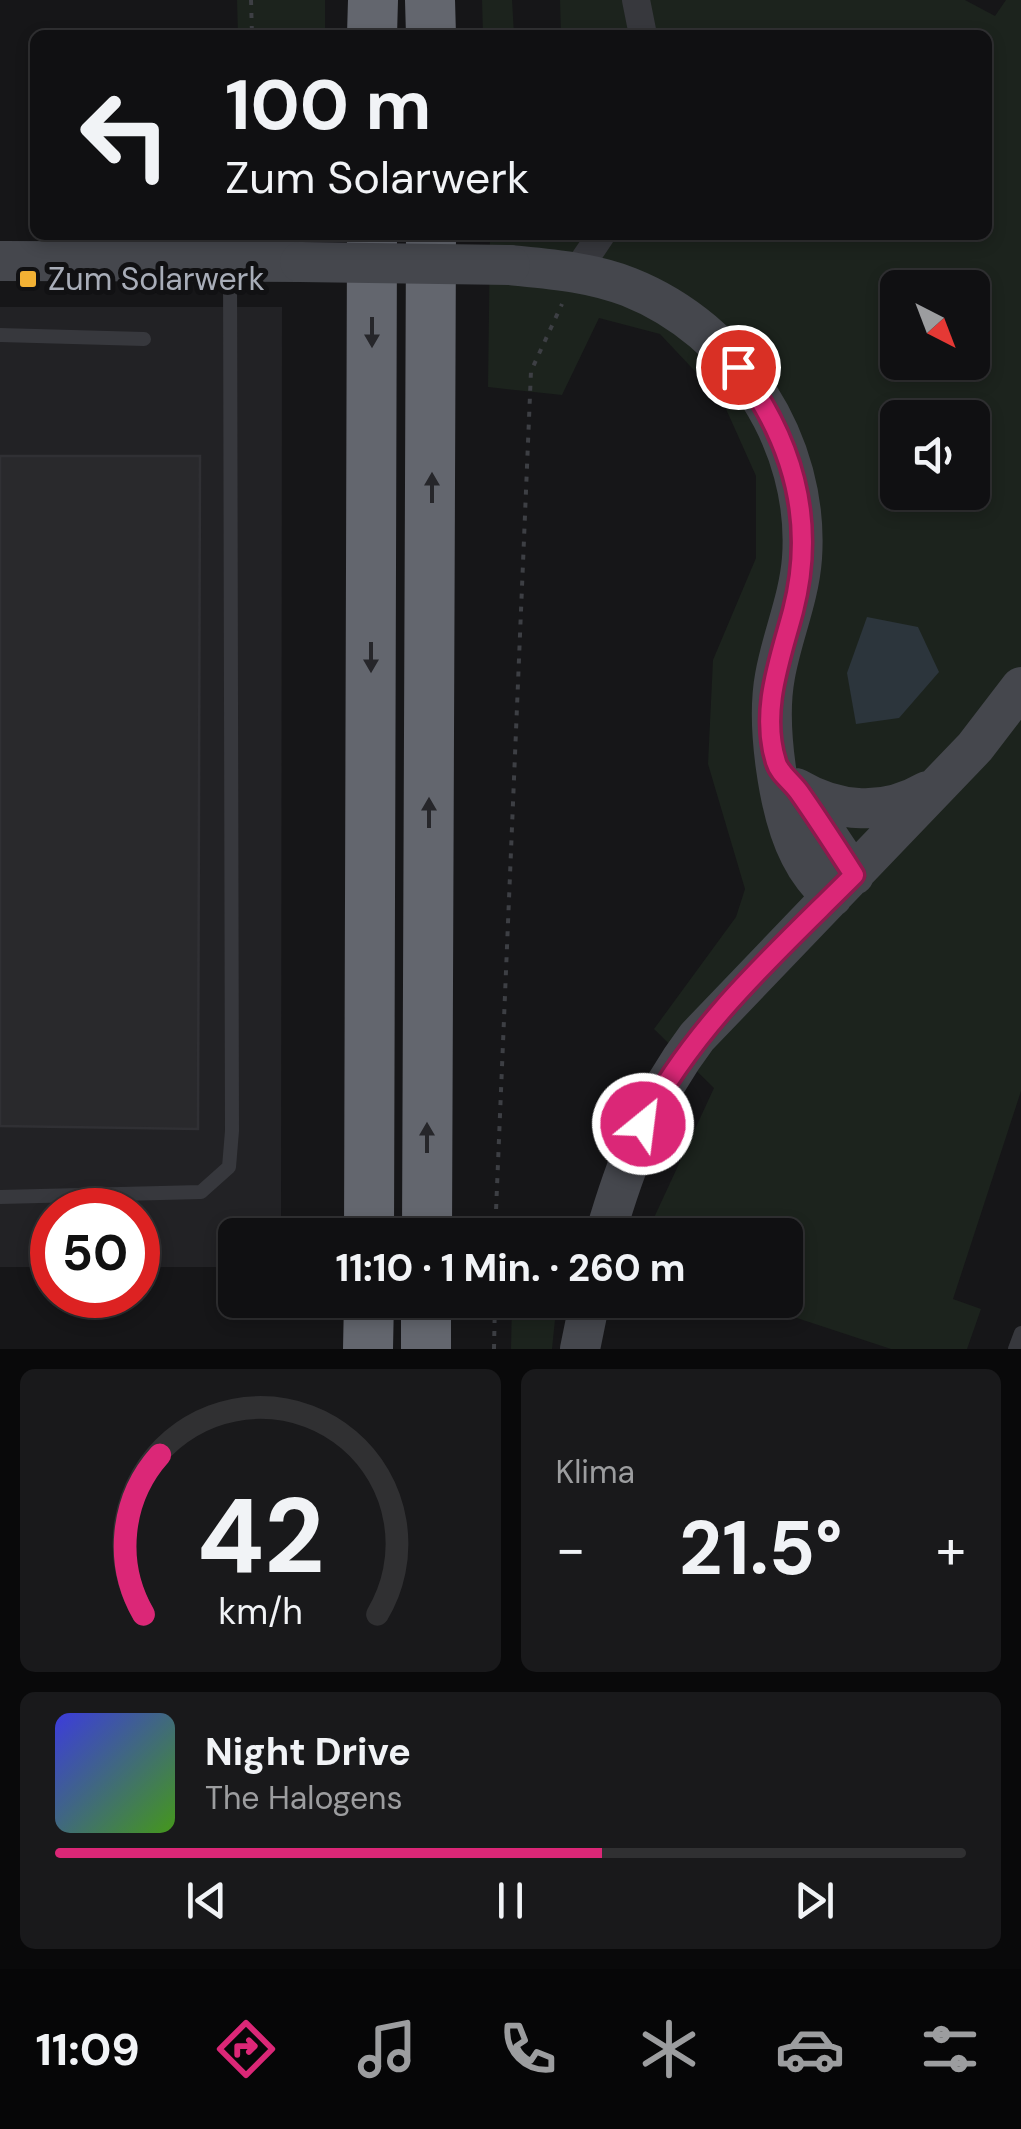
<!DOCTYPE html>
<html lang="de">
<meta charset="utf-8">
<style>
body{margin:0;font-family:"DM Sans",sans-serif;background:#19191b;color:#f1f3f6;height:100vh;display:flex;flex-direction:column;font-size:38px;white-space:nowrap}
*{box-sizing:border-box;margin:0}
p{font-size:32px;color:#9c9d9f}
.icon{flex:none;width:55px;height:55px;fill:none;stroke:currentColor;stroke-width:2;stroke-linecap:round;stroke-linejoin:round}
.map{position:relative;height:1349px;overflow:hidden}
.panel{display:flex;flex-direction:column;gap:20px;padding:20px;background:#09090a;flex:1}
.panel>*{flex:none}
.guide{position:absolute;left:30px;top:30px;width:962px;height:210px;border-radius:15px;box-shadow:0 5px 15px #0003,0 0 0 2px #303032;background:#101012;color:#f1f3f6;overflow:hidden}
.needle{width:65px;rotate:138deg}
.buttons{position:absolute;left:880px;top:270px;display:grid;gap:20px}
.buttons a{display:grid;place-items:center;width:110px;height:110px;border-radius:15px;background:#101012;box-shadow:0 5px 15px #0003,0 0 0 2px #303032;font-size:50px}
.speed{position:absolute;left:30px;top:1188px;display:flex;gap:20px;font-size:50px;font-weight:700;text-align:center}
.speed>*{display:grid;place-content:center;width:130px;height:130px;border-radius:50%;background:#101012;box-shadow:0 5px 15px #0003,0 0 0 2px #303032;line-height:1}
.speed .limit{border:15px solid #d22;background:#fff;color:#111}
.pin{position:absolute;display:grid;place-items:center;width:85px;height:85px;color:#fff;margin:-42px;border:5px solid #fff;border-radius:50%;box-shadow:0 2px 10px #0007}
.me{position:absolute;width:110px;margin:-55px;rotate:29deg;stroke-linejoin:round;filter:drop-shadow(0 0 8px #0008)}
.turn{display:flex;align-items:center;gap:35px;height:210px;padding:0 30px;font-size:45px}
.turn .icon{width:130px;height:130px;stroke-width:2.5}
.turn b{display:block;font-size:70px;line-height:85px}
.big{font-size:75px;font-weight:700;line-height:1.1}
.panel .tile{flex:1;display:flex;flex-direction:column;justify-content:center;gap:15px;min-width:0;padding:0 35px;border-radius:15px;background:#19191b}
.panel .dial{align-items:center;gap:0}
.dial svg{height:260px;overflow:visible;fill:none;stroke:#303032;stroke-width:7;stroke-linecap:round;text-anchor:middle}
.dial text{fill:#f1f3f6;stroke:none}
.song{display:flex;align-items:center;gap:30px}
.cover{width:120px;height:120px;border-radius:15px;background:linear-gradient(135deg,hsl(240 70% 55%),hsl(100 70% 35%))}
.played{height:10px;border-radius:5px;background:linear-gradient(90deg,#db2777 60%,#303032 60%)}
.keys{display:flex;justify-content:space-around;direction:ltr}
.heat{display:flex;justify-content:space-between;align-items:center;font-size:55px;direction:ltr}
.panel .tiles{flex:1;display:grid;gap:20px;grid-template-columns:1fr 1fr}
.tile:last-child{grid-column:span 2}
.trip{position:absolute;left:218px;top:1218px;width:585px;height:100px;border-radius:15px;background:#101012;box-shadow:0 5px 15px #0003,0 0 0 2px #303032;font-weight:700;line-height:100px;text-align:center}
.tabs{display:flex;height:160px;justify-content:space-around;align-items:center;background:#060607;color:#9c9d9f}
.tabs .icon{width:70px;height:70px}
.tabs .active{color:#db2777}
.tabs b{font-size:45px;color:#f1f3f6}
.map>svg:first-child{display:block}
</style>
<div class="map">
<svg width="1021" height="1349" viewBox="0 0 1021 1349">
<rect width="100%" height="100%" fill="#161618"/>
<path fill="#222225" d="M0 307H282L281 1235H235V1267H138V1210H52V1267H0Z"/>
<path fill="#1c231d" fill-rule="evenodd" d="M237 0H325V35H238Z
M482 0H512L514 35H483Z
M560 0H965L995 16 1006 0H1021V1091L953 1299 981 1309 967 1349H891L742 1300H785V1235H646L714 1088 654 1029 736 917 745 889 708 764 713 660 756 558V476L722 400 660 334 599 318 562 395 488 387 490 235H988V35H561ZM898 288H972V362H898ZM898 418H972V492H898Z
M512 1300H557L552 1349H511Z"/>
<path fill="#2c353c" d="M867 617 918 627 939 672 899 718 856 724 847 673Z"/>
<path fill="#29292c" stroke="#303034" stroke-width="2.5" d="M0 456H200L198 1129 0 1126Z"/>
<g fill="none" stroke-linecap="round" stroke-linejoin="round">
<path stroke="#3d3f44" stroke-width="4" stroke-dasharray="5 8" stroke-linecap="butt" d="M251 0 252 35
M495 1235 531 371 562 304
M494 1349 495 1300"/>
<path stroke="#37383d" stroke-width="14" d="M0 335 144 339
M0 1197 201 1192 229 1167 232 1131 230 266
M1015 1349 1021 1333"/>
<path stroke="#37383d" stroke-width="28" d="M636 0 643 35
M576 272 601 235"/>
<path stroke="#45474d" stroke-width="40" d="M0 261 300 262
M510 265C550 269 591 272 629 287 737 330 810 443 802 558 799 599 782 636 775 676 766 724 778 812 800 855 808 871 819 885 832 897
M796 788C838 813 884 816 927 791
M796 788 854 875
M605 1235C626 1162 651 1098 697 1037L975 747 1021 687
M580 1349 590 1300"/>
<path stroke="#63666e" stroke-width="50" d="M430 0 431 35
M372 35 373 0
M369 1235 372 235
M427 1235 431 235
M368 1349 369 1300
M426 1349V1300"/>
<path stroke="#45474d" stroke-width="40" d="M300 262 510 265"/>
</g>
<defs><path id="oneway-solid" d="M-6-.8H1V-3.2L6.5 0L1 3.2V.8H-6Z" transform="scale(2.5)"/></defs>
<g fill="#26262a">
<use href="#oneway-solid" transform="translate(372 332) rotate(90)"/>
<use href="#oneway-solid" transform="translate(432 488) rotate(-90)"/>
<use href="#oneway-solid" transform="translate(371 657) rotate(90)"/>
<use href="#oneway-solid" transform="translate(429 813) rotate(-90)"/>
<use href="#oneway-solid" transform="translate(427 1138) rotate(-90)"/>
</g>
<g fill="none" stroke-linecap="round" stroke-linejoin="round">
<defs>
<path id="route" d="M643 1124C694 1025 776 953 854 875 836 847 818 819 799 792 792 782 779 773 776 762 760 711 780 660 793 611 816 522 793 440 738 367"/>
</defs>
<use href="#route" stroke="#8e194d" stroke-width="25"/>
<use href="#route" stroke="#db2777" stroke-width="18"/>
</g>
<rect fill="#f2b134" stroke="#111113" stroke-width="4" x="18" y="269" width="20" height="20" rx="5"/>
<g text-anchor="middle" stroke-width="10" stroke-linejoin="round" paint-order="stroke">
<g font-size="32" fill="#a8adb8" stroke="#111113" text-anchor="start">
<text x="48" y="290">Zum Solarwerk</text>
</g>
</g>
</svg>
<div class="buttons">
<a><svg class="needle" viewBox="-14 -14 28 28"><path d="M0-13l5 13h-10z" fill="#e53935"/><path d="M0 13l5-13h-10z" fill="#9c9d9f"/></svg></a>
<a><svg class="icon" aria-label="sound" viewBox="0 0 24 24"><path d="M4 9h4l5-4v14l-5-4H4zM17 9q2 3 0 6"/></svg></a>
</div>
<div class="speed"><div class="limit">50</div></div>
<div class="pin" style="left:738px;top:367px;background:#d93025"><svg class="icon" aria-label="arrive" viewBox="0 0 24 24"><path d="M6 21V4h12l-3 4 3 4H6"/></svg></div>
<svg class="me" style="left:643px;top:1124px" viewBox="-20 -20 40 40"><circle r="17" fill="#db2777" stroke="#fff" stroke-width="3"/><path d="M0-11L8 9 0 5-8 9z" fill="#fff"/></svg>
<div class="trip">11:10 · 1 Min. · 260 m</div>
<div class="guide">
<div class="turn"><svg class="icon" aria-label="left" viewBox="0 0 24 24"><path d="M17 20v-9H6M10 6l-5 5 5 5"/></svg><div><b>100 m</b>Zum Solarwerk</div></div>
</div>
</div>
<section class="panel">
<div class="tiles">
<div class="tile dial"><svg viewBox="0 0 100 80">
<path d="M14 69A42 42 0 1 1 86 69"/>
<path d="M14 69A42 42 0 0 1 19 20" stroke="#db2777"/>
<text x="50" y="56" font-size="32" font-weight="700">42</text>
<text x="50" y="72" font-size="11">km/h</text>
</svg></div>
<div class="tile"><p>Klima</p>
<div class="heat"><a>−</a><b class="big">21.5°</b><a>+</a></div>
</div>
<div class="tile">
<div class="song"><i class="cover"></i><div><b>Night Drive</b><p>The Halogens</p></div></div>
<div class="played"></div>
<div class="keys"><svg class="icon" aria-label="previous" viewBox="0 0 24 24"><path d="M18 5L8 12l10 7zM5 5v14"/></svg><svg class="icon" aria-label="pause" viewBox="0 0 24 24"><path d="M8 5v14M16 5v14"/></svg><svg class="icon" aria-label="next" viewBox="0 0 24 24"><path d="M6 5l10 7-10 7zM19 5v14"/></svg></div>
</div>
</div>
</section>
<nav class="tabs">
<b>11:09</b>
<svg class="icon active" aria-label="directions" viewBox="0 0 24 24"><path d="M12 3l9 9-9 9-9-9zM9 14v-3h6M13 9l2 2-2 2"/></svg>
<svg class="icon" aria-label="music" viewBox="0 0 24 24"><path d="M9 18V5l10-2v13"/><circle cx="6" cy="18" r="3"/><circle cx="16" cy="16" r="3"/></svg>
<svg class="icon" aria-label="phone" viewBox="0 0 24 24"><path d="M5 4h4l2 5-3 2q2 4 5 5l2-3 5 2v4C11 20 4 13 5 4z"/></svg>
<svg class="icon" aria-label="climate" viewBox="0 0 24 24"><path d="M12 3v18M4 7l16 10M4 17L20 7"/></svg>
<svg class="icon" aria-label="car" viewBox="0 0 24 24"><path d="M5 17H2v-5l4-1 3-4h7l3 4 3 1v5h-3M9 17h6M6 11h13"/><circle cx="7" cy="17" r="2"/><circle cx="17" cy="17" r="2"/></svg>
<svg class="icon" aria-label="filters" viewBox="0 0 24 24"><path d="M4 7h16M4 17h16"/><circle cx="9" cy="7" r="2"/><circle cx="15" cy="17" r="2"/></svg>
</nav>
